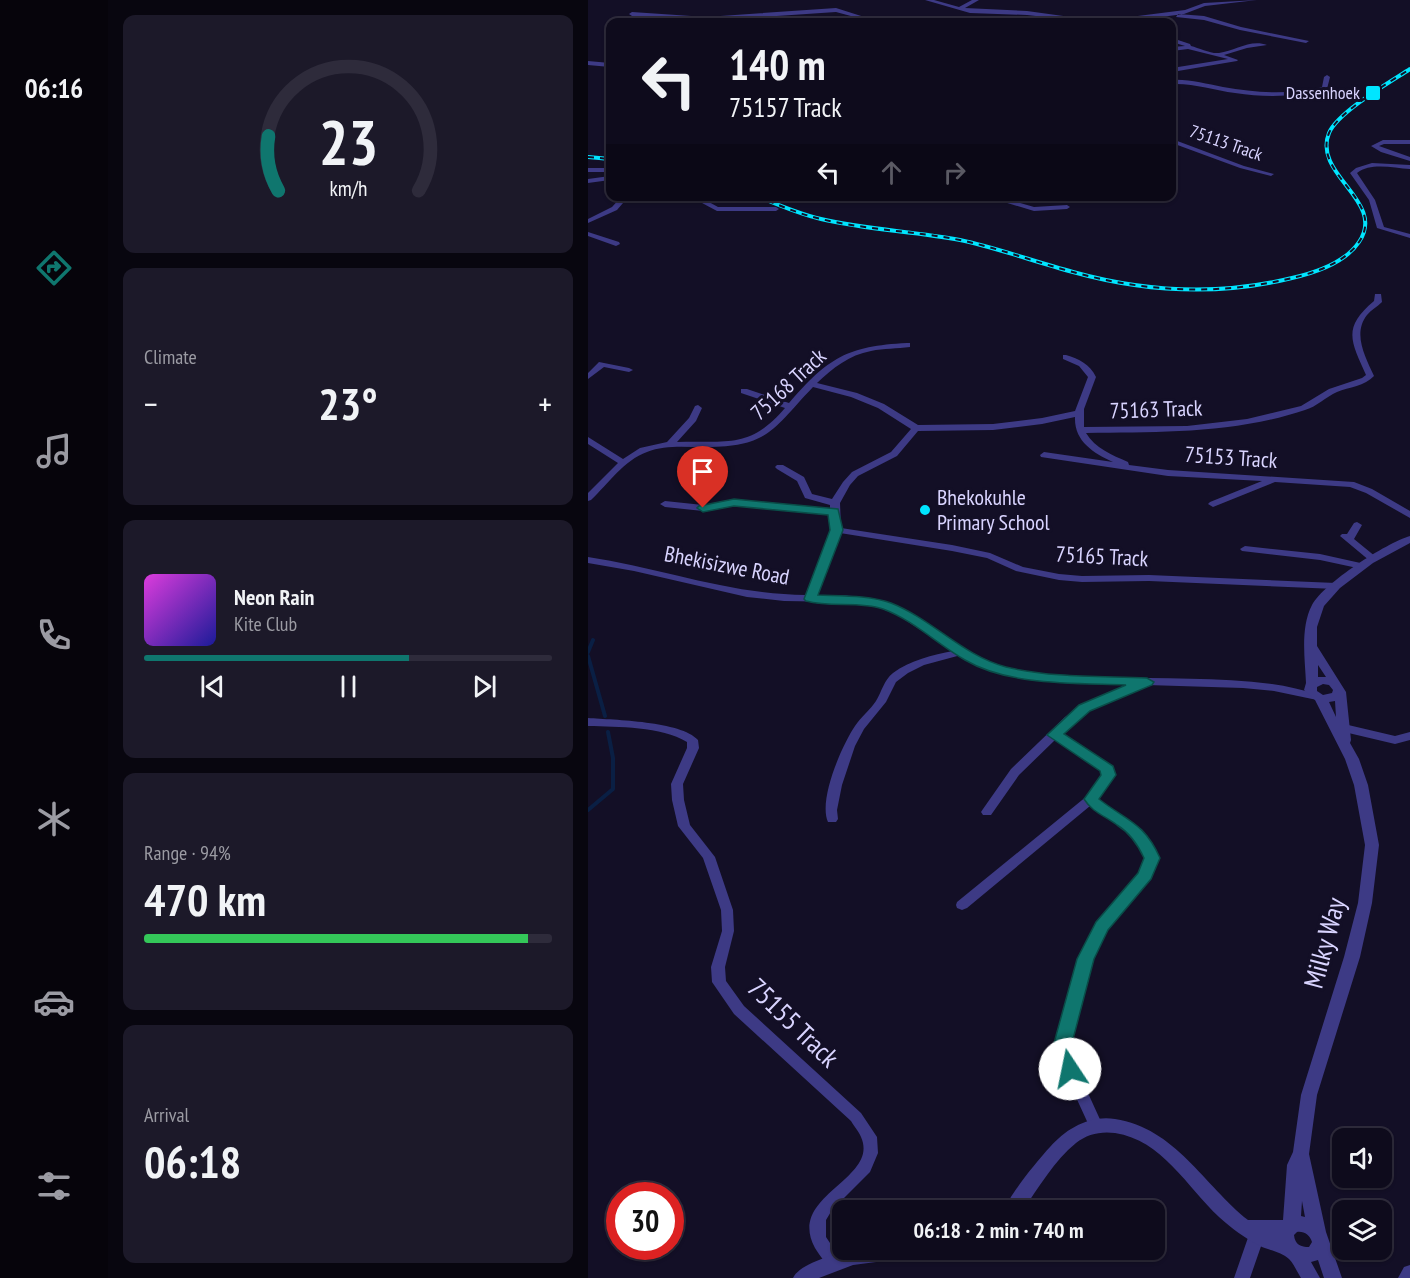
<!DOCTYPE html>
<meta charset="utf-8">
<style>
body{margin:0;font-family:"PT Sans Narrow",sans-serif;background:#1c1929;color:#f1f3f6;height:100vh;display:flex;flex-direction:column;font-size:22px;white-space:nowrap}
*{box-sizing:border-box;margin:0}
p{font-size:20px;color:#9b9ba3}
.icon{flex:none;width:33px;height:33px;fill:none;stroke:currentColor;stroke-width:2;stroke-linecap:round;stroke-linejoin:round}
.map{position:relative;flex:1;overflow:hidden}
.details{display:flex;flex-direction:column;gap:15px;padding:15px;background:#08060f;width:480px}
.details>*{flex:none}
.guide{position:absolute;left:18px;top:18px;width:570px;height:183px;border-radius:12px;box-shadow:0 2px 4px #0004,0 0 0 2px #2e2b3b;background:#0e0b1c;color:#f1f3f6;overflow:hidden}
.controls{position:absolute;left:744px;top:1128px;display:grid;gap:12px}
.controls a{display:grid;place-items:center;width:60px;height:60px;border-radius:12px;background:#0e0b1c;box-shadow:0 2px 4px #0004,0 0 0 2px #2e2b3b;font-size:30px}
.speed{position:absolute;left:18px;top:1182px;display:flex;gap:12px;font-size:30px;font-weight:700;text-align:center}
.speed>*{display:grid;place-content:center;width:78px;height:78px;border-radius:50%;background:#0e0b1c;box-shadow:0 2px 4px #0004,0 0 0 2px #2e2b3b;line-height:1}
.speed .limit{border:9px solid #d22;background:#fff;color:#111}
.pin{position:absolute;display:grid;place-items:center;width:51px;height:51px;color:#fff;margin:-62px -26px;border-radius:50% 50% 50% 0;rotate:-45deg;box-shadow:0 0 6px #0007}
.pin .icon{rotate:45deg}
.me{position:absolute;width:66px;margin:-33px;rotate:349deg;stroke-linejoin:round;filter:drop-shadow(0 0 4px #0008)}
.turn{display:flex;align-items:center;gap:21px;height:126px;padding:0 24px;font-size:27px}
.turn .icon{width:78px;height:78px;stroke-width:2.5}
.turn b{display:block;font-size:42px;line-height:51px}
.lanes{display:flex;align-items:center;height:57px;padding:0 24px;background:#0003;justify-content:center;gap:30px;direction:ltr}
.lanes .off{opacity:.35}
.big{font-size:45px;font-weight:700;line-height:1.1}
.details .card{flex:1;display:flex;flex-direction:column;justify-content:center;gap:9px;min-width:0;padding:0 21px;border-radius:12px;background:#1c1929}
.details .dial{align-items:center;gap:0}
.dial svg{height:156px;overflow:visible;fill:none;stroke:#2e2b3b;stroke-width:7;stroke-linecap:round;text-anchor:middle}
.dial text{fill:#f1f3f6;stroke:none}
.song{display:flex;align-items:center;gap:18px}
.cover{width:72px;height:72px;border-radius:9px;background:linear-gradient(135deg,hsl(300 70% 55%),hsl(240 70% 35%))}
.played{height:6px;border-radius:3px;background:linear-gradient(90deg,#0f766e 65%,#2e2b3b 65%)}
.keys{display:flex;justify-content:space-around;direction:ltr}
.heat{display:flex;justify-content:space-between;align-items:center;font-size:33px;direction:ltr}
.charge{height:9px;border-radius:4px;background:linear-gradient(90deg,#34c759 94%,#2e2b3b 0)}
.trip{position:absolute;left:244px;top:1200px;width:333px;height:60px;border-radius:12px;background:#0e0b1c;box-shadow:0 2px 4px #0004,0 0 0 2px #2e2b3b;font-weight:700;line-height:60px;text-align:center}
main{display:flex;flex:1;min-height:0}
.menu{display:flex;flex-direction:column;width:108px;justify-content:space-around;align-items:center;background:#06040b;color:#9b9ba3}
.menu .icon{width:42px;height:42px}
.menu .selected{color:#0f766e}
.menu b{font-size:27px;color:#f1f3f6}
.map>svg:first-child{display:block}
</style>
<main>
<nav class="menu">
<b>06:16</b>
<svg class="icon selected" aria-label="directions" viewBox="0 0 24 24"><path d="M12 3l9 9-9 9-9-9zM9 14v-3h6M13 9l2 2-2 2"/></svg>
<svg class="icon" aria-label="music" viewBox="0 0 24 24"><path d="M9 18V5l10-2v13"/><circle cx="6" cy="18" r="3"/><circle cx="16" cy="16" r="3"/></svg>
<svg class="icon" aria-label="phone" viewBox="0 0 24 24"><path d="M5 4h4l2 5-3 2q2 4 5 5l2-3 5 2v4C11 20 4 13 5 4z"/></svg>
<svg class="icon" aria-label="climate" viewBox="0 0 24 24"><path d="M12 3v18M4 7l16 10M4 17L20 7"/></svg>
<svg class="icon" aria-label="car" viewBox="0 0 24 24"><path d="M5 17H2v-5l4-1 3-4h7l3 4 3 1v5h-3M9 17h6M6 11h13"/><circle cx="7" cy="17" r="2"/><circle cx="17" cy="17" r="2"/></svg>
<svg class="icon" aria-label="filters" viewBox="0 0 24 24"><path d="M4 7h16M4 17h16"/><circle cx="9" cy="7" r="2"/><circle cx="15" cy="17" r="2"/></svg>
</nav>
<section class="details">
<div class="card dial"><svg viewBox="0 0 100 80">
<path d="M14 69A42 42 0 1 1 86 69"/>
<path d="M14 69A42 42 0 0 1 9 41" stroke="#0f766e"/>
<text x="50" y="56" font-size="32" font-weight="700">23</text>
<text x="50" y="72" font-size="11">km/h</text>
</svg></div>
<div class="card"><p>Climate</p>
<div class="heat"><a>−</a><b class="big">23°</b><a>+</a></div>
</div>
<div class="card">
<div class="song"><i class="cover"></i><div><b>Neon Rain</b><p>Kite Club</p></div></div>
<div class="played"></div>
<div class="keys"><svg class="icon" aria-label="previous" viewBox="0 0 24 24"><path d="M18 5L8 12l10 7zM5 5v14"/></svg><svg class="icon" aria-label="pause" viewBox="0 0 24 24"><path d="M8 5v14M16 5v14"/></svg><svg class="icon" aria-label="next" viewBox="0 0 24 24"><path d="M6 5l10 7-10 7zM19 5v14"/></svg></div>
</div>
<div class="card"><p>Range · 94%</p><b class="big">470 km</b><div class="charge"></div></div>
<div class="card"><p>Arrival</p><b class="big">06:18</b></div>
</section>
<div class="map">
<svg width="822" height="1278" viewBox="0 0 822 1278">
<rect width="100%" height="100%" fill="#130f26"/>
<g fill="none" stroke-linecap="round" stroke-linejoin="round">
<path stroke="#0a1f44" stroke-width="4" d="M0 652 5 640
M0 656 17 716
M0 810 25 789V758L20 732"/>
<path fill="#3d3a85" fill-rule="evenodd" d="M337 0H346L371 7 384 0H391L377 8 439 11 497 19 534 18 597 10 616 3 669 0 617 6 596 14 534 22H500L439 15 382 13Z
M248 8 292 22H285L248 12 118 21 44 16 41 14 44 12 118 17Z
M590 14 616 16 653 27 721 41 718 43 652 30 616 20 588 17Z
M584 38 602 44 603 46C611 48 623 54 631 53 647 51 662 39 679 45L659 48 636 55 650 60 649 61 584 72V68L640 59 600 49 584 51V47L597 46 584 42Z
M0 61 22 63V67L0 65Z
M739 75 742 77 739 89C708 97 679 98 647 93 626 90 605 83 584 84V80C601 79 618 84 635 87 669 93 701 95 734 87L736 77Z
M584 139 656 166 686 174 683 176 652 168 584 143Z
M795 140H822V144H796L791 146 822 157V161L793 152 783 146Z
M784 163 822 165V169C805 168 783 162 769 173L787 200 796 227 822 234V238L789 228 781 200 762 173 768 168Z
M0 168H22V172H0Z
M22 176V180L0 183V179Z
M34 196H41L29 210 0 223V219L24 207Z
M101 196H110L130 207H188L191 209 188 211H129Z
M396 196H408L446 207 479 205 482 207 479 209 446 211Z
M0 232 31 242 32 244 28 246 0 236Z
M787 294H793L794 302C789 307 783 310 779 315 764 334 778 358 786 376 777 386 761 387 749 392 738 397 728 407 717 410 646 434 571 432 498 433 507 448 524 455 540 462L541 465 580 470 766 482 784 489 822 511V518L778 493 762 487 687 482 625 507 620 504 622 502 674 481 580 476 453 457 452 455 456 452 525 462C505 453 486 441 487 417L454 424 405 430 330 431 309 456 270 476 262 485 252 503 253 528 364 545 402 553 435 567 471 574 494 576 561 575 748 583 753 586 748 589 561 581 494 582 471 580 428 571 399 558 364 551 252 533 229 595C254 595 281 595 305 605 348 624 382 661 430 670 459 676 490 676 520 677 575 679 630 677 684 684 699 686 714 690 729 694L734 697 729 700 686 691 655 688 559 685 512 704 485 723 473 734 524 766 526 775 509 799 548 826 559 839 570 858 561 878 519 929 512 942 496 987 482 1043 489 1069 515 1126 513 1130 508 1132 503 1130 475 1069 468 1043 482 987 498 942 509 923 552 873 558 858 551 845 540 831 502 806 379 908 374 910 369 908 368 905 369 902 499 796 514 775V771L467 740 431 775 403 815H395L393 812 395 809 423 769 477 717 504 700 541 685C484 682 425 685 373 655L336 665 320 673 308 682 298 702 276 729 267 746 254 785 249 810 250 819 248 822H240C230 800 254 745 267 726 273 717 282 710 288 701 294 691 296 680 305 673 322 660 345 655 365 651L311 616 285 605 258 602 196 601 159 597 46 571 0 563V557C73 568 144 595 218 595L243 530 242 514 146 506 115 511 77 507 72 504 77 501 115 505 146 500 242 509V505L217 498 209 481 189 469 187 467 189 465H195L216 477 224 494 244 499 255 482 264 472 303 452 323 429 290 408 263 397 225 387C184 430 180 448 114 447 95 447 76 445 59 452 36 460 20 484 3 500L0 501V493L30 463 0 444V437L35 459 52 448 79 442 101 418 107 406 110 405 114 408 108 421 89 442C139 440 161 450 197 408L153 393V389H159L201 403C240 358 259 346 319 343H322V347C309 349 296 348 283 351 261 355 245 368 229 383L269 393 296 404 330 425 405 424 454 418 487 411 500 377 491 366 475 359V355H478C491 359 502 364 508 377L496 409V427L599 426 659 419 713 406 741 389 774 378 778 375C763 341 754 328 786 301Z
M11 362 41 368 45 370 41 372 16 367 0 379V373Z
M769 522 774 525 766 539 788 557 790 559 788 561H782L752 536 754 534H759L766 523Z
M657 546 732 554 777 564 779 566 774 569 732 560 654 551 652 549Z
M0 718C26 720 93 721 110 740L111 748 95 784 96 800 102 825 127 857 145 910 146 931 137 967 138 981 156 1006 273 1113 289 1137 290 1153 282 1172 244 1210 238 1220V1237L254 1261 252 1266 246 1268C238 1265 232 1256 227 1248 198 1195 292 1180 273 1137 271 1132 266 1126 263 1121L146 1014 124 982 123 967 134 931 133 910 115 858 90 826 84 800 83 784 99 748V742C73 726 30 727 0 726Z
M756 724 807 736 822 732V740L807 744 752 731 750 728Z
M671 1222 676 1224 679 1229 662 1278H646L663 1229 666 1224Z
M822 1265V1278H810L816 1267Z"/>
<path fill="#3d3a85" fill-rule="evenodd" d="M822 536V543L785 563 752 588 736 606 729 627V646L758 692 763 740 762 743 771 759 780 785 791 845 784 903 772 957 729 1095 721 1154 738 1232 754 1278H736L730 1260 723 1262 732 1278H713C709 1272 706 1264 701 1259 694 1252 680 1250 672 1246 657 1238 643 1228 631 1217 599 1187 574 1140 527 1133 513 1131 499 1134 488 1143 466 1161 451 1187 435 1210H416C423 1193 449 1161 462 1147 478 1129 501 1115 527 1119 587 1128 616 1185 660 1220H695L699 1165 705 1152 713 1095 756 957 770 903 777 845 766 785 757 759 727 700 716 690 718 683C717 659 712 628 724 605 736 583 798 543 822 536ZM730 665 738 677H730ZM735 684 741 685 745 690 744 693 735 695 729 691V687ZM747 701 748 717 741 702ZM714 1201 717 1217 713 1216ZM709 1232C716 1231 722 1235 724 1242L721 1247C713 1247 707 1245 706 1235Z
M262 1250H328L325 1256 319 1258 265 1265 231 1278H205C211 1264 247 1254 262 1250Z"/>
<defs>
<path id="rail" d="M0 157 22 159
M169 196C190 205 211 214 233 219 279 230 326 231 372 240 410 248 447 262 485 272 557 292 631 296 704 278 726 273 757 263 771 242 799 201 724 175 741 133 750 112 802 82 822 69"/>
</defs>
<use href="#rail" stroke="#00e5ff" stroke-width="4"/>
<use href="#rail" stroke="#130f26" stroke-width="2" stroke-dasharray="6" stroke-linecap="butt"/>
</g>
<path fill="#0f766e" stroke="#0a4d48" stroke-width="1.5" d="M146 499 250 509 255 530 230 595C253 596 281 595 303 603 344 619 375 656 418 667 464 678 513 676 559 678L566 682 564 685 502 711 476 734 525 766 528 775 511 799C539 821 556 822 572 858L563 879 520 930 506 959 484 1043 491 1069 488 1074 482 1077 475 1074 466 1043 489 959 508 922 550 873 556 858C550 845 542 833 529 825 517 816 504 812 496 799L513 775 512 771 459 735 491 705 538 685C488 683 421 686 377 660 349 644 325 620 295 609 270 601 243 608 218 601L216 599 242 530 240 515 146 506 115 512 109 508 111 506Z"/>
<g fill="#00e5ff" stroke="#130f26" stroke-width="2">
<rect x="777" y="85" width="16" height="16" rx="3"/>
<circle cx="337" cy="510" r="6"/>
</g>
<g text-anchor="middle" stroke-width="6" stroke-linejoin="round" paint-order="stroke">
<g font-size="18" fill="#d9d4ff" stroke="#130f26" text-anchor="end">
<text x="772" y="99">Dassenhoek</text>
</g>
<g font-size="18" fill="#d9d4ff" stroke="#130f26">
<text transform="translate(638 143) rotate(19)" y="6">75113 Track</text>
</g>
<g font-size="22" fill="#d9d4ff" stroke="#130f26">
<text transform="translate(200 384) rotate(-43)" y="8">75168 Track</text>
<text transform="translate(568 409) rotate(-2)" y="8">75163 Track</text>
<text transform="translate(643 457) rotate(4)" y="8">75153 Track</text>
<text transform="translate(514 556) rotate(3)" y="8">75165 Track</text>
<text transform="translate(139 565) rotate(11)" y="8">Bhekisizwe Road</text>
</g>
<g font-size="22" fill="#d9d4ff" stroke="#130f26" text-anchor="start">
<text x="349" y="505">Bhekokuhle<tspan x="349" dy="25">Primary School</tspan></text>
</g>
<g font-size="27" fill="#d9d4ff" stroke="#130f26">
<text transform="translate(737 943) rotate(-75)" y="9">Milky Way</text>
<text transform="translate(205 1023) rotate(44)" y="9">75155 Track</text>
</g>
</g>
</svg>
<div class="controls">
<a><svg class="icon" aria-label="sound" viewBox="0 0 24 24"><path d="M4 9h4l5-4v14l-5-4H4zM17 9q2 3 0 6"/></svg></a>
<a><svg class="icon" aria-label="layers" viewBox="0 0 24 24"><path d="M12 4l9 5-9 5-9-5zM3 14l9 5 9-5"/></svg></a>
</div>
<div class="speed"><div class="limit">30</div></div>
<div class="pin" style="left:115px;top:508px;background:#d93025"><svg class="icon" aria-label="arrive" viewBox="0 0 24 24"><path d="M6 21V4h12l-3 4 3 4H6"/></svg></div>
<svg class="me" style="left:482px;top:1069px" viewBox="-20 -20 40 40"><circle r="19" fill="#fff"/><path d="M0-13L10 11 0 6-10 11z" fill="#0f766e"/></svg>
<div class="trip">06:18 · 2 min · 740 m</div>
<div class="guide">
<div class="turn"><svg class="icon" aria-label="left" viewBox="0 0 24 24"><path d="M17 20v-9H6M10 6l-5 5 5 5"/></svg><div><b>140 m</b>75157 Track</div></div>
<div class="lanes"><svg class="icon" aria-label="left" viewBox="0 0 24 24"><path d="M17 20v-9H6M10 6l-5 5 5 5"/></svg><svg class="icon off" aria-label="ahead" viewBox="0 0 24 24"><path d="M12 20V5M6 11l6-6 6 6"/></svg><svg class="icon off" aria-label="right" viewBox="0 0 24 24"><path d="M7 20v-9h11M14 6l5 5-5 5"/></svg></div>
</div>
</div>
</main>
